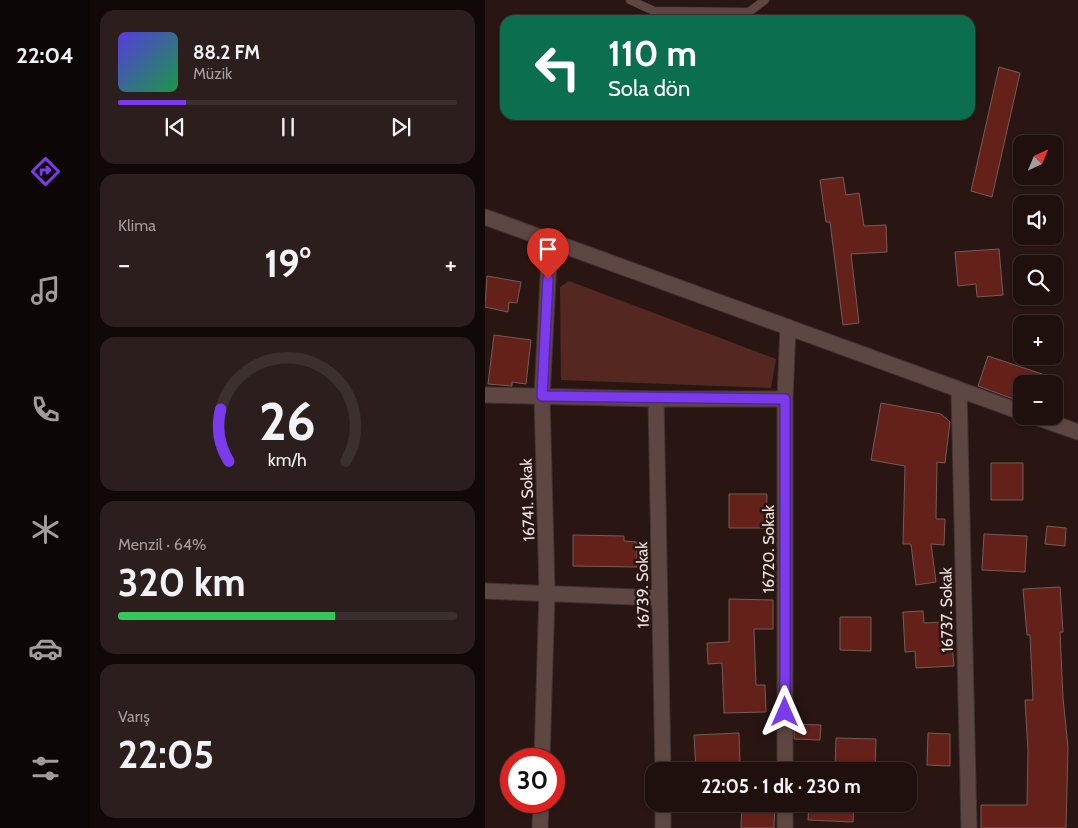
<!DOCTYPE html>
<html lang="tr">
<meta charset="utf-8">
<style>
body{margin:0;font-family:Cabin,sans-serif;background:#2c1e1c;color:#f1f3f6;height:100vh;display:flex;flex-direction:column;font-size:19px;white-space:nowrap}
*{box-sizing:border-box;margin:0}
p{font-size:16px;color:#a19d9e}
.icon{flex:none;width:28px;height:28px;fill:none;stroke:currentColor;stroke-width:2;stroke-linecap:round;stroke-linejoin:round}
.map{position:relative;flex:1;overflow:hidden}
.drawer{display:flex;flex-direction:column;gap:10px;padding:10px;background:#110908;width:395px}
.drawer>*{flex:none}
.hud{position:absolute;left:15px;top:15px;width:475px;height:105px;border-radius:15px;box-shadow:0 1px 4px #0004,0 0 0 1px #3c302e;background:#0b6e4f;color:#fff;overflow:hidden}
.needle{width:32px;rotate:44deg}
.controls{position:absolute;left:528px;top:135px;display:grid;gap:10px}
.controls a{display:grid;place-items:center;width:50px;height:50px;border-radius:10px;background:#1f100e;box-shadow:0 1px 4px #0004,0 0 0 1px #3c302e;font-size:25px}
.speed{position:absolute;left:15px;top:748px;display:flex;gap:10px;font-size:25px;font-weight:700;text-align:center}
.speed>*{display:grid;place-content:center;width:65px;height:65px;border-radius:50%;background:#1f100e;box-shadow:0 1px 4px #0004,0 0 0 1px #3c302e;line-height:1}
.speed .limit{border:8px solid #d22;background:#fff;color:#111}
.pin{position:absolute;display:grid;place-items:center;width:42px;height:42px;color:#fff;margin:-51px -21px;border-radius:50% 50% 50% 0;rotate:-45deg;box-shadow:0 0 5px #0007}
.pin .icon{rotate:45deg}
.me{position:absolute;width:55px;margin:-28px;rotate:0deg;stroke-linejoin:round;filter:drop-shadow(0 0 4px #0008)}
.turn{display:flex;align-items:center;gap:18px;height:105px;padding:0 25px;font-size:22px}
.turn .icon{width:65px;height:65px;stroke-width:2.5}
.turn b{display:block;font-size:35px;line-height:42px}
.big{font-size:38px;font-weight:700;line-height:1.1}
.drawer .tile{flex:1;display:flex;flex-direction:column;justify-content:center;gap:8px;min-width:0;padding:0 18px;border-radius:15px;background:#2c1e1c}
.drawer .dial{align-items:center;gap:0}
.dial svg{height:130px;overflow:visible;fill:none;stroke:#3c302e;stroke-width:7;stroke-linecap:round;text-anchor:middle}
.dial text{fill:#f1f3f6;stroke:none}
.song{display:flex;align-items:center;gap:15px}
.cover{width:60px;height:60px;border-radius:8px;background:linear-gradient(135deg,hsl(250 70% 55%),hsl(140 70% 35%))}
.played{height:5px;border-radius:2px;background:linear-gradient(90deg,#7c3aed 20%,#3c302e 20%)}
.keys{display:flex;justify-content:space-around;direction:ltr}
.heat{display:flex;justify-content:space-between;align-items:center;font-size:28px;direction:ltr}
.charge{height:8px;border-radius:4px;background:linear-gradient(90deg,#34c759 64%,#3c302e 0)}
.trip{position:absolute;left:160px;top:762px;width:272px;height:50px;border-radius:15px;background:#1f100e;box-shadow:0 1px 4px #0004,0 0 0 1px #3c302e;font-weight:700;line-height:50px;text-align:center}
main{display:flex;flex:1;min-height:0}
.tab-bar{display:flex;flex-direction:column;width:90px;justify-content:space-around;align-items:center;background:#0c0606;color:#a19d9e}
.tab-bar .icon{width:35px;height:35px}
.tab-bar .active{color:#7c3aed}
.tab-bar b{font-size:22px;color:#f1f3f6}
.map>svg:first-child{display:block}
</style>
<main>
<nav class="tab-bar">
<b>22:04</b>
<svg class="icon active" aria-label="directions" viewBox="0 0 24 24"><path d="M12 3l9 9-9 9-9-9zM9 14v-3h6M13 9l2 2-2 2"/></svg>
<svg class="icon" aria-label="music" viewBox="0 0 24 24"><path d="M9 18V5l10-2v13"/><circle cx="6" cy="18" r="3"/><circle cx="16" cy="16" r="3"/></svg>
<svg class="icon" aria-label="phone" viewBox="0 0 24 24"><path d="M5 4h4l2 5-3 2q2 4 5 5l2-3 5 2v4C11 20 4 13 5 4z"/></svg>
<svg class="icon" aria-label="climate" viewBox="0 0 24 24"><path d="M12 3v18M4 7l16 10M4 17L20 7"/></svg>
<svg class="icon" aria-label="car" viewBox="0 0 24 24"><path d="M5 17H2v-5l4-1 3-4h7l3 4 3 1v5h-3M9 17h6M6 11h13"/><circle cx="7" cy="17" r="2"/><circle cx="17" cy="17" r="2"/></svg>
<svg class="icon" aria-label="filters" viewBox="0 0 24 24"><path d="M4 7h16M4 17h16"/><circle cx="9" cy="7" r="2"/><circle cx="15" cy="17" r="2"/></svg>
</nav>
<section class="drawer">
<div class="tile">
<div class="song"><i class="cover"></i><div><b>88.2 FM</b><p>Müzik</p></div></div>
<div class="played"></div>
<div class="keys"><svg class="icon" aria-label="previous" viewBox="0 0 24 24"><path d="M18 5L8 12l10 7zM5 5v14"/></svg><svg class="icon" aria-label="pause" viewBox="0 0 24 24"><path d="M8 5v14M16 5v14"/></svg><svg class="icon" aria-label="next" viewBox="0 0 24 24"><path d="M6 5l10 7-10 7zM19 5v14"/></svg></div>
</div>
<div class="tile"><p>Klima</p>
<div class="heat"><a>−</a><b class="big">19°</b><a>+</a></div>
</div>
<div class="tile dial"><svg viewBox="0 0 100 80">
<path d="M14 69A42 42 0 1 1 86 69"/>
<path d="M14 69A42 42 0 0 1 9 37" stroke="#7c3aed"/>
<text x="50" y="56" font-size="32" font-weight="700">26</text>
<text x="50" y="72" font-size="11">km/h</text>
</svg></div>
<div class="tile"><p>Menzil · 64%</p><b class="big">320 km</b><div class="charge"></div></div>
<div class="tile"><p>Varış</p><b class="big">22:05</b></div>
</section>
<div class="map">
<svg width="593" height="828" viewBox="0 0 593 828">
<rect width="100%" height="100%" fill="#291613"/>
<path fill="#552721" d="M84 281 291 359 286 388 76 380 75 287Z"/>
<path fill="#64211a" stroke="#745c58" d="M514 67 535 73 507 197 486 191Z
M358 177 361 195 374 193 379 226 401 225 402 252 366 254 374 323 358 325 345 222H341L335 180Z
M514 249 518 295 492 297 491 284 473 286 470 252Z
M2 276 36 282 32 303 24 302 23 312 0 307Z
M9 335 46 340 41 384 27 382V386L3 384Z
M503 356 578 381 577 384H536L534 401 493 386Z
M396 403 456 414 465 422 460 463 452 462 451 519H460L459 545 446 544 451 582 431 585 426 544H418L420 466 386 460Z
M506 463H538V500H506Z
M244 494H282L281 528H244Z
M562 526 581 528 580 546 560 544Z
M499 534 542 536 540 572 497 570Z
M88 535 139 536V541L152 542V567L88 566Z
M575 587 578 632H575L578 698 583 747 581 828H496V805H542L543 751 540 700H548L545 635H542L538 589Z
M244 599 288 600V629H269L271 685H280L281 712 239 713 237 663 223 664 222 643 244 642Z
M438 611 439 623 457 622 459 644 467 643 469 666 431 668 430 651 420 652 418 612Z
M355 617H386V651L355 650Z
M309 724 336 725 335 740 309 739Z
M254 733 255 764 229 765 230 771H211L209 735Z
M443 733 465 734V766L442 765Z
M351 738 391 739 390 771H350Z
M257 804 290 805 289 828H256Z
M324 804H369L368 822 323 820Z"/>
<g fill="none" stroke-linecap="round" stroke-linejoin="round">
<defs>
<path id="lane" d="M145 0 169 11 264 12 280 0"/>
<path id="street" d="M474 390 484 828
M0 395 171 399H300
M171 399 178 771
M0 591 175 598
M57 759 62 592 57 396 65 240
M300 771V399L303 327
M178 804V828
M55 828 56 801
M300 828V804"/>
<path id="secondary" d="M0 217 536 412
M548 416 593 432"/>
</defs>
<use href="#lane" stroke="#423433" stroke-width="9"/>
<use href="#street" stroke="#423433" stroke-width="17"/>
<use href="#secondary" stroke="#423433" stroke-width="17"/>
<use href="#lane" stroke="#5e4743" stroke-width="8"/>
<use href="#street" stroke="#5e4743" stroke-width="15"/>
<use href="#secondary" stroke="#5e4743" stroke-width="15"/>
</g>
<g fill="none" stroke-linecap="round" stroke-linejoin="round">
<defs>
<path id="route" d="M63 279 57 396 300 399V712"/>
</defs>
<use href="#route" stroke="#51269a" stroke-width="12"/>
<use href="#route" stroke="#7c3aed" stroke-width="9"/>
</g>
<g text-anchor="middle" stroke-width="5" stroke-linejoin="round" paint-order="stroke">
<g font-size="16" fill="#efe1df" stroke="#291613">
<text transform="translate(42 500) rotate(-92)" y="6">16741. Sokak</text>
<text transform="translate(283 549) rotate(-90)" y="6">16720. Sokak</text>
<text transform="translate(157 585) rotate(-91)" y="6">16739. Sokak</text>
<text transform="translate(461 610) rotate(-91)" y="6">16737. Sokak</text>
</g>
</g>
</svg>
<div class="controls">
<a><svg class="needle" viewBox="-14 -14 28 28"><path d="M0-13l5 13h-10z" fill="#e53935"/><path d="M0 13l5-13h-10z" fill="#a19d9e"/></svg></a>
<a><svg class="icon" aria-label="sound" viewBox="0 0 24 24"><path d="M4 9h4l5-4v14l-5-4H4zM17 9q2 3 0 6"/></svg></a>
<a><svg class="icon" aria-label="search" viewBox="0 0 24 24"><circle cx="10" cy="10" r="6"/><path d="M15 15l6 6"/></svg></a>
<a>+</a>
<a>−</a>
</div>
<div class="speed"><div class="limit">30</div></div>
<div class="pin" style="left:63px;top:279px;background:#d93025"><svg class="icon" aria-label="arrive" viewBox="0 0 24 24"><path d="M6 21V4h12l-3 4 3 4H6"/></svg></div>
<svg class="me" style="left:300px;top:712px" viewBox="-20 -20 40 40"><path d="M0-17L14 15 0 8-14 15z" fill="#7c3aed" stroke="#fff" stroke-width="4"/></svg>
<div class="trip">22:05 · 1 dk · 230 m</div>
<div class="hud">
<div class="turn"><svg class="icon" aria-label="left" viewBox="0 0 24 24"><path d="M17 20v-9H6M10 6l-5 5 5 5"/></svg><div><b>110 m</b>Sola dön</div></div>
</div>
</div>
</main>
